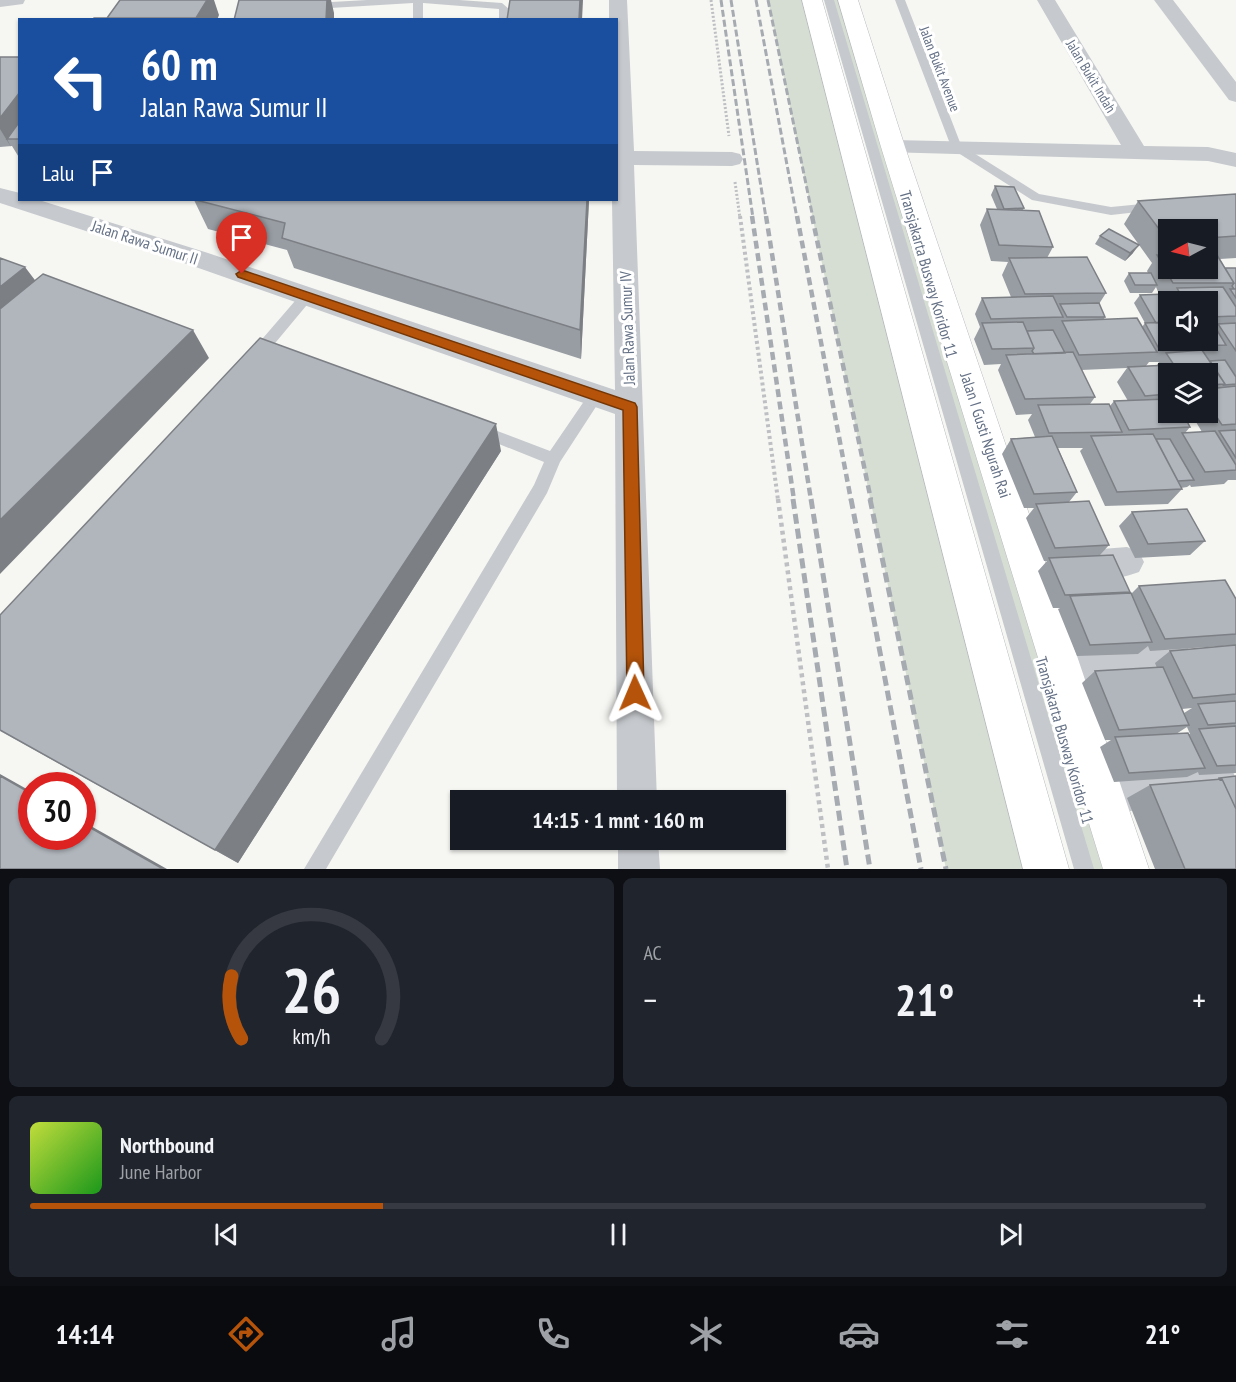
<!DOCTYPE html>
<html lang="id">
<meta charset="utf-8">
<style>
body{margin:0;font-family:"PT Sans Narrow",sans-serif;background:#20242c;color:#f1f3f6;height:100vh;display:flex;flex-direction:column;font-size:22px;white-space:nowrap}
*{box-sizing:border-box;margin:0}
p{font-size:20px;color:#9ea1a6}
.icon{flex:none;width:33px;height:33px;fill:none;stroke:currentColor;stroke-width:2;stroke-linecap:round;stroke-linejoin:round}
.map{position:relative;height:869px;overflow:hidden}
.panel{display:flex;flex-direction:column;gap:9px;padding:9px;background:#0d0f14;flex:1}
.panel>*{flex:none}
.banner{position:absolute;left:18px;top:18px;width:600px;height:183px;border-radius:0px;box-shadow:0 2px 4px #0004;background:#1a4fa0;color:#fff;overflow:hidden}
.needle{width:39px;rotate:263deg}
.tools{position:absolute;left:1158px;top:219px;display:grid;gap:12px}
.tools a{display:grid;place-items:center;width:60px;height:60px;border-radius:0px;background:#171b24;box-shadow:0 2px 4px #0004;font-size:30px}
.speed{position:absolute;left:18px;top:772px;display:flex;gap:12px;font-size:30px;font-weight:700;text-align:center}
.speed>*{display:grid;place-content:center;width:78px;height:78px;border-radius:50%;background:#171b24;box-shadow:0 2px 4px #0004;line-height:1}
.speed .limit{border:9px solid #d22;background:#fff;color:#111}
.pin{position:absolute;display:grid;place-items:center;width:51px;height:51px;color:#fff;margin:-62px -26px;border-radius:50% 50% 50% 0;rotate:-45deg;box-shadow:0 0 6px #0007}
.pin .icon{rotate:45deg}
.me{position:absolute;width:66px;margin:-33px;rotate:359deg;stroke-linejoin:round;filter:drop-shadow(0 0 4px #0008)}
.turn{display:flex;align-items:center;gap:21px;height:126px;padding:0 24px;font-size:27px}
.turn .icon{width:78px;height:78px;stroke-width:2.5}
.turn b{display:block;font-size:42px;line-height:51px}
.then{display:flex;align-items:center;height:57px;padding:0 24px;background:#0003;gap:12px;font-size:22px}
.big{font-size:45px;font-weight:600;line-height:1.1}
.panel .widget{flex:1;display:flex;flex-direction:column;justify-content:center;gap:9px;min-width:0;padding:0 21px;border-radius:9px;background:#20242c}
.panel .dial{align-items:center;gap:0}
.dial svg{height:156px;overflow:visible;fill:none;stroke:#363941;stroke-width:7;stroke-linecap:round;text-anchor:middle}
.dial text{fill:#f1f3f6;stroke:none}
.song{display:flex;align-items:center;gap:18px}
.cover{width:72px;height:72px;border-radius:9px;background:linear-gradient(135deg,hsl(70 70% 55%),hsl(120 70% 35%))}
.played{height:6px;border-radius:3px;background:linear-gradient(90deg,#b45309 30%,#363941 30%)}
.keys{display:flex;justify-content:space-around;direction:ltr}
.heat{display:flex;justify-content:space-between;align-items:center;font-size:33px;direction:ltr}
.panel .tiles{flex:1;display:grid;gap:9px;grid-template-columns:1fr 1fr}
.widget:last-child{grid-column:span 2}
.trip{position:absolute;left:450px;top:790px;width:336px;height:60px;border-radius:0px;background:#171b24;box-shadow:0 2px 4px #0004;font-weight:600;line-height:60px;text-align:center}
.menu{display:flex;height:96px;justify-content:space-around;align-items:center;background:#090b0e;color:#9ea1a6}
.menu .icon{width:42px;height:42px}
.menu .on{color:#b45309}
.menu b{font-size:27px;color:#f1f3f6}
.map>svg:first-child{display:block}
</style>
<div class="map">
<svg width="1236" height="869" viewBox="0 0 1236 869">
<rect width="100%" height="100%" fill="#f6f7f3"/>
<path fill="#d6ded4" d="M768 0H812L1046 869H946Z
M829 0H848L1126 869H1084Z"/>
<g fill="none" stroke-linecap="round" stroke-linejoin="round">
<defs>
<path id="primary" d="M802 0H822L1069 869H1023Z
M838 0H858L905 147 1149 869H1103L881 147Z"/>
</defs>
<use href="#primary" stroke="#b7babf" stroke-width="1"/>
<path stroke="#bdbfc2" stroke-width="3" stroke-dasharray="2 2" stroke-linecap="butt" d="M711 0 729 136
M735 182 740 218"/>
<path stroke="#bdbfc2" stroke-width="4" stroke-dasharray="3 3" stroke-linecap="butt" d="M740 216 778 500"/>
<path stroke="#bdbfc2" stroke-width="4.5" stroke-dasharray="4 4" stroke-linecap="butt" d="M778 499 828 869"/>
<path fill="#c6c9cd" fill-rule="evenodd" d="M367 0H459L502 3 510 10 509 20H499V9L423 3V20H413V3L314 9 309 6 314 3Z
M824 0H834L1094 869H1074Z
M895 0H905L961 145 1039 194 1111 207 1152 203 1158 207 1156 210 1111 215 1032 200 952 149Z
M306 292 311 294 313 297 311 300 261 360H251L249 356 251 352 301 294Z
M596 389 601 391 603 395 601 399 560 462 547 493 326 869H304L534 485 544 462 474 434 472 430 474 426H484L550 451 591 391Z"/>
<path fill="#c6c9cd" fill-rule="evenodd" d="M0 0H25L23 4 0 7Z
M609 0H627L634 151 732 152 740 154 743 159 740 164 732 166 634 165 657 801H617L615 414 190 265 0 203V188L20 193V200H39L208 253 615 390 612 200H616V20H609Z
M1037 0H1055L1144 146 1208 147 1236 153V167L1208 161 885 152 882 147 885 142 893 140 1121 145Z
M1154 0H1173L1236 82V102L1229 100Z
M1127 547 1139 552 1144 562 1139 572C1118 580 1086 584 1065 577L1060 566 1065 555 1077 551Z
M1173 638 1186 643 1191 655 1186 667 1173 672 1063 692 1050 686 1045 674 1050 662 1063 656Z
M1216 758 1230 763 1235 777 1230 791 1216 796 1103 816 1089 810 1083 796 1089 782 1103 776Z
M618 840H658L660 869H618Z"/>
<use href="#primary" fill="#fff" fill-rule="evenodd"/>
<path stroke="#a6aab1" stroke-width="3" stroke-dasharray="7 3" stroke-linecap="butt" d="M721 0 753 218
M731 0 766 218
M756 0 797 218
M768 0 813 218"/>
<path stroke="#a6aab1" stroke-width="4.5" stroke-dasharray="8 4.5" stroke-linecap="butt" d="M752 216 794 500
M766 216 811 500
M797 216 851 500
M812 216 871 500"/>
<path stroke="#a6aab1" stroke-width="5" stroke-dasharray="10 5" stroke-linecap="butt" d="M793 499 847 869
M811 499 870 869
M851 499 921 869
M870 499 946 869"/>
</g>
<path fill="#989da3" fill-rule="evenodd" d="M0 57H20V159L12 146 0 147Z
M995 186 1024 208 1023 210 1053 247 1047 258 1106 293 1099 304 1105 317 1104 319 1142 327 1145 323 1134 303 1140 295 1159 294 1156 287 1152 293H1130L1124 281 1129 273H1148L1147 271 1152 263 1124 224 1138 201 1236 194V258L1220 259 1225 268H1236V480H1228L1224 484 1191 487 1190 485 1187 487 1181 488 1182 489 1168 504 1105 506 1080 451 1083 448H1058L1077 492 1069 502 1109 545 1100 555 1130 592 1128 594H1131L1139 586 1236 599V645L1150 651 1148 646 1138 654 1077 656 1058 609 1060 608H1053L1038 571 1047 561H1044L1026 518 1034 508H1024L1002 454 1011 439 1035 437 1028 420 1032 414 1016 415 998 370 1001 364 984 365 974 339 980 327 975 314 982 298 1011 297 1002 275 1008 262 991 261 980 225 987 209H997L991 195ZM1168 230H1208V268H1168ZM1168 302H1208V340H1168ZM1149 362H1159L1157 365 1146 366ZM1127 368 1117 382 1128 401H1114L1110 406 1090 404 1095 397 1081 370ZM1168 374H1208V412H1190L1202 432 1185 433 1190 427 1168 412Z
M194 200H589L581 359 294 268 287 250 208 229Z
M1100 236 1133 253 1125 261 1095 244Z
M501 451 238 863 0 731V615Z
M1132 512 1205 541 1190 555 1135 558 1119 526Z
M1236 645V773L1199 775 1198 772 1187 777 1114 782 1100 747 1111 740H1105L1082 683 1095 671 1157 668 1155 663 1170 651ZM1192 708 1184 713 1182 709ZM1187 727 1190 734H1176Z
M1219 778 1236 869H1155L1127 798 1150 785 1215 780Z"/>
<path fill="#7c7f84" d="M207 0H214L219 15 217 20H196V18Z
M327 0H331L334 13V20H326Z
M580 0H583L582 20H579Z
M20 92V135L7 139 11 147 0 129V118Z
M587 200H589L581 359 580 330Z
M1139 245 1133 253 1125 261 1130 253Z
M25 267 47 296 0 335V287Z
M193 330 209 358 0 574V520Z
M496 424 501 451 238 863 215 850Z
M0 774 32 792V794L0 776Z
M82 821 167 869H163L82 823Z"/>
<path fill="#b1b6bd" stroke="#7c7f84" stroke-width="1.5" d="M120 0H207L196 18H107Z
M239 0H327L326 20H234Z
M510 0H580L579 20H507Z
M94 18H192L191 20H93Z
M0 57H20V92L0 118Z
M20 121V139H7Z
M995 186 1014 187 1024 208 1004 209Z
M1236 194V236L1208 238V230H1168V241L1138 201Z
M196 200H587L580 330 282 238 285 223Z
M987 209 1039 211 1053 247 999 245Z
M1109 229 1139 245 1130 253 1100 236Z
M1157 255H1168V268H1208V255H1217L1234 283H1173Z
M1087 257 1106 293 1025 294 1009 258Z
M0 258 25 267 0 287Z
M1225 268H1236V289H1234L1232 286 1234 283Z
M1129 273H1151L1157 285H1135Z
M43 274 193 330 0 520V309Z
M1223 287 1236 307V316L1208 317V302H1185L1177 288Z
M1230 289H1236V298Z
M1167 294 1171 302H1168V322L1156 323 1140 295Z
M1053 296 1063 317 991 319 982 298Z
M1099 303 1105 317H1067L1060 304Z
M1137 318 1157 352 1079 355 1062 321Z
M1023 322 1034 348 992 349 982 323Z
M1168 322V340H1208V322H1212L1226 345 1158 347 1145 323Z
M1236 323V351L1218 324Z
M1053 330 1065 353 1034 354 1032 351 1034 348 1027 331Z
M260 338 496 424 215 850 0 730V615Z
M1202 350 1225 384 1208 385V374H1180L1166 353Z
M1073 352 1095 397 1025 399 1006 355Z
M1225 360 1236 377V384L1224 385 1225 384 1210 361Z
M1170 365 1176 374H1168V394L1145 396 1128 367Z
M1236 386V424L1222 425 1208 404V389Z
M1168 399V412H1182L1190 427 1129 430 1114 401Z
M1109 404 1122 432 1049 433 1038 405Z
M1236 430V458L1219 431Z
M1215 431 1236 465V470L1205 472 1182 433Z
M1153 434 1182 489 1117 492 1091 436Z
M1052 436 1077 492 1034 494 1011 439Z
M1156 439H1170L1194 480 1178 481Z
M1089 501 1109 545 1055 548 1036 504Z
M1187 509 1205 541 1148 544 1132 512Z
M1113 555 1130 592 1065 595 1049 558Z
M1225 580 1236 599V634L1165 639 1139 586Z
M1131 593 1152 642 1090 645 1070 596Z
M1236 645V694L1193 698 1170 651Z
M1163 667 1189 725 1119 730 1095 671Z
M1236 701V723L1208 725 1198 704Z
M1236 726V765L1217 766 1199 729Z
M1188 733 1205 768 1129 773 1115 737Z
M0 776 32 794V837H82V823L163 869H0Z
M1236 776V809L1222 779 1220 780 1219 778Z
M1222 779 1236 809V869H1185L1150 785Z"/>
<path fill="#b45309" stroke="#753606" stroke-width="1.5" d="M242 270 635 403 637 407 644 693 641 699 635 702 629 699 627 693 623 410 238 277 236 274Z"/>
<g text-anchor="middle" stroke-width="6" stroke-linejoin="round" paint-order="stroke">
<g font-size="14" fill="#647085" stroke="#fff">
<text transform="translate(940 69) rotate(69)" y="5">Jalan Bukit Avenue</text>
<text transform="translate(1091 76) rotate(59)" y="5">Jalan Bukit Indah</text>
</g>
<g font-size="16" fill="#647085" stroke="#fff">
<text transform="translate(145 242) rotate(18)" y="6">Jalan Rawa Sumur II</text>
<text transform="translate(929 274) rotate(74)" y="6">Transjakarta Busway Koridor 11</text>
<text transform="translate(627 328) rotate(-92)" y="6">Jalan Rawa Sumur IV</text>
<text transform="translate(986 435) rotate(72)" y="6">Jalan I Gusti Ngurah Rai</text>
<text transform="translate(1065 740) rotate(74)" y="6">Transjakarta Busway Koridor 11</text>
</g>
</g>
</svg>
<div class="tools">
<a><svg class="needle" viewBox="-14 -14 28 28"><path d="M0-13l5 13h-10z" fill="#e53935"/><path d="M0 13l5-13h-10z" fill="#9ea1a6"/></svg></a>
<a><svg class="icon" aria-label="sound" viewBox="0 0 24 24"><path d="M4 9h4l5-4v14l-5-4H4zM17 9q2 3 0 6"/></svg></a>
<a><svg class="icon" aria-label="layers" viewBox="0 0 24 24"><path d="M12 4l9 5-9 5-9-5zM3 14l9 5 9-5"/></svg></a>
</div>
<div class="speed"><div class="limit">30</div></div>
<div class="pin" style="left:242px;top:274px;background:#d93025"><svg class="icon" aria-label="arrive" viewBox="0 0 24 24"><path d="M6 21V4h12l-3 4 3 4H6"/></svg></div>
<svg class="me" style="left:635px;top:693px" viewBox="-20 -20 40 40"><path d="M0-17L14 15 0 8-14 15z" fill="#b45309" stroke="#fff" stroke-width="4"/></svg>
<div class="trip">14:15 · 1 mnt · 160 m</div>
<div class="banner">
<div class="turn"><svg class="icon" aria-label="left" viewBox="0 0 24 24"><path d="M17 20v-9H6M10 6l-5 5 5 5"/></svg><div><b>60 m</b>Jalan Rawa Sumur II</div></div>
<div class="then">Lalu<svg class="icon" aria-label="arrive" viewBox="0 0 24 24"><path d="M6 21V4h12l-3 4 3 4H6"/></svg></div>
</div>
</div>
<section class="panel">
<div class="tiles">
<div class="widget dial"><svg viewBox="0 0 100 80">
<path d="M14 69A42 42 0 1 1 86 69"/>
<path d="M14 69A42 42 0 0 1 9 37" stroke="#b45309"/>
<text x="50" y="56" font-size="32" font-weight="700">26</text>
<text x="50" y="72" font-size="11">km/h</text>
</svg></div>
<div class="widget"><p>AC</p>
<div class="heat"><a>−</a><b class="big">21°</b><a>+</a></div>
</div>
<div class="widget">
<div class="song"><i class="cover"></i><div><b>Northbound</b><p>June Harbor</p></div></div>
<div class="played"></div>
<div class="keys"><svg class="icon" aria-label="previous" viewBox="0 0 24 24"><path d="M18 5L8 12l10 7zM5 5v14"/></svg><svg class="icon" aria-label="pause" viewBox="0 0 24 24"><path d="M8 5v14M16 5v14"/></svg><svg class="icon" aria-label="next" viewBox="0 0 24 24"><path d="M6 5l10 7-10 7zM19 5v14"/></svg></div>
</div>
</div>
</section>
<nav class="menu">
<b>14:14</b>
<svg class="icon on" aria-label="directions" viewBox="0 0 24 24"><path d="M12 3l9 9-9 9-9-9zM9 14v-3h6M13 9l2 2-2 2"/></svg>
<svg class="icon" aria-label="music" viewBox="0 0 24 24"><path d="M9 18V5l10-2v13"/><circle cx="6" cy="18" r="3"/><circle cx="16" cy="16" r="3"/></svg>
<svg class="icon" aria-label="phone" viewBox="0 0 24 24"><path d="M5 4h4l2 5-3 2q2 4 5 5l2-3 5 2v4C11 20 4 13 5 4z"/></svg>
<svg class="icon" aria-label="climate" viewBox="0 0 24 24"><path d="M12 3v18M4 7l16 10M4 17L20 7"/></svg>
<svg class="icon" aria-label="car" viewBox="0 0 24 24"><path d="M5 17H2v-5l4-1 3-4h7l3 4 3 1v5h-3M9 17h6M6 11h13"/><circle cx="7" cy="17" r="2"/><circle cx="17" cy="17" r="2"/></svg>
<svg class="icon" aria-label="filters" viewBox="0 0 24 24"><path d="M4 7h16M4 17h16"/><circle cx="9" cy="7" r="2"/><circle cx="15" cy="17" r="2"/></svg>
<b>21°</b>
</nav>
